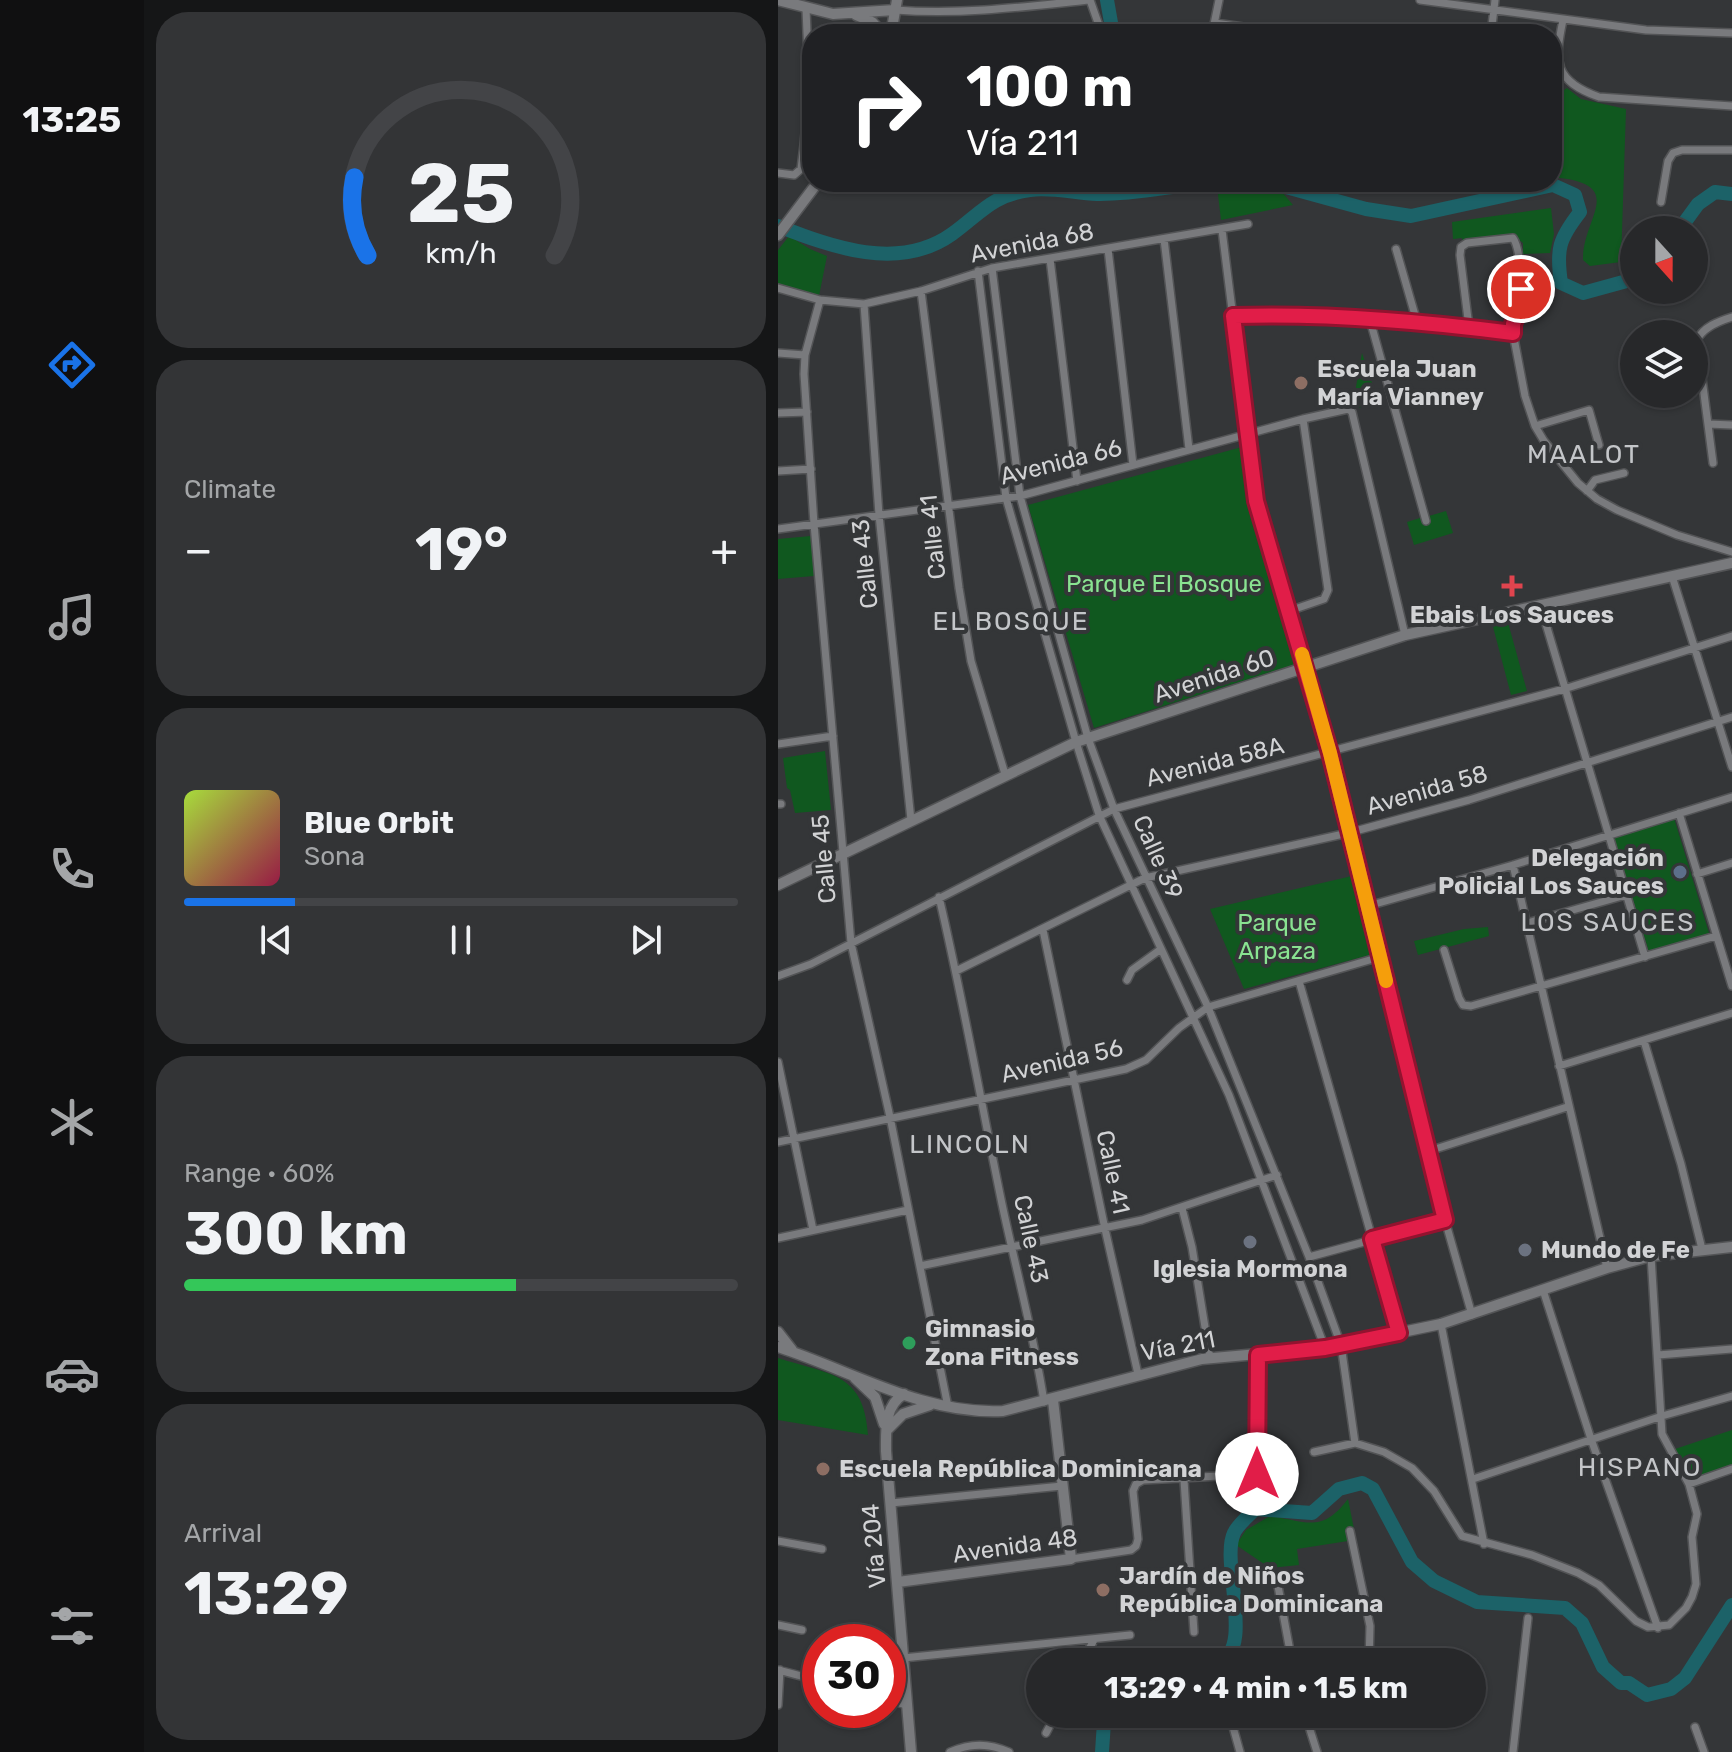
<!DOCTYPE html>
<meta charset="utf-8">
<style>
body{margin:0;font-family:Rubik,sans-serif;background:#333436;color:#f1f3f6;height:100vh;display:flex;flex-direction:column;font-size:30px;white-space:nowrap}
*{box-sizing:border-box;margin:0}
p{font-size:26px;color:#a4a6a8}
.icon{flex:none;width:44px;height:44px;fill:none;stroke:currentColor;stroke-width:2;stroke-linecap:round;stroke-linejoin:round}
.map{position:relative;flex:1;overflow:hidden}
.sheet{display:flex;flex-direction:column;gap:12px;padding:12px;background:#151617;width:634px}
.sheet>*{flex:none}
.hud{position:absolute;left:24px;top:24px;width:760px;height:168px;border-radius:32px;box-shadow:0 2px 6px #0004,0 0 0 2px #434447;background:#202124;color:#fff;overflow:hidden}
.needle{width:52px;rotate:159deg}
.fabs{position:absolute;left:842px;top:216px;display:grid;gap:16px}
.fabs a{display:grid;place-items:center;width:88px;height:88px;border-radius:50%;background:#27282a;box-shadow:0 2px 6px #0004,0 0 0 2px #434447;font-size:40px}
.speed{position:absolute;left:24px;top:1624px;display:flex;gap:16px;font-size:40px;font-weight:700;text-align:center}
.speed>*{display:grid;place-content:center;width:104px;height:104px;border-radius:50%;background:#27282a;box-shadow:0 2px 6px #0004,0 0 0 2px #434447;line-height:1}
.speed .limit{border:12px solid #d22;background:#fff;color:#111}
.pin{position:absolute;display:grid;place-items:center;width:68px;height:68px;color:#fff;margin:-34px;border:4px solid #fff;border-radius:50%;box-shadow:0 2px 8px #0007}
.me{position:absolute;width:88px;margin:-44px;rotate:0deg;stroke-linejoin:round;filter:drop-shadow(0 0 6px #0008)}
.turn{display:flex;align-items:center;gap:28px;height:168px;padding:0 32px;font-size:36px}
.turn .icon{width:104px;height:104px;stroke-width:2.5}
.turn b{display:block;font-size:56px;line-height:68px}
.big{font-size:60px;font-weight:700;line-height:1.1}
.sheet .widget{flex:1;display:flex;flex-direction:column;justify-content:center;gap:12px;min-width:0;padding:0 28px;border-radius:32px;background:#333436}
.sheet .dial{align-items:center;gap:0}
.dial svg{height:208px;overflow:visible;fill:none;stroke:#434447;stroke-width:7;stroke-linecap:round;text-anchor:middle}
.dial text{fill:#f1f3f6;stroke:none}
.song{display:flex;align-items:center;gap:24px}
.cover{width:96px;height:96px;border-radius:12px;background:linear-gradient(135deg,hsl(80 70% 55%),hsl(340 70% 35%))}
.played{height:8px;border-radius:4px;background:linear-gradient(90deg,#1a73e8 20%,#434447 20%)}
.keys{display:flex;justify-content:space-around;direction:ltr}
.heat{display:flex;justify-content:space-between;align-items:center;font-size:44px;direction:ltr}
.charge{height:12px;border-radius:6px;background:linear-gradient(90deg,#34c759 60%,#434447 0)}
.trip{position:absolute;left:248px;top:1648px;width:460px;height:80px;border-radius:40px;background:#27282a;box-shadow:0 2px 6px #0004,0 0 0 2px #434447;font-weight:700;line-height:80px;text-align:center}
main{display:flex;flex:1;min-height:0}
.tabs{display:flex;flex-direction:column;width:144px;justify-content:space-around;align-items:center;background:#101011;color:#a4a6a8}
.tabs .icon{width:56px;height:56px}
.tabs .current{color:#1a73e8}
.tabs b{font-size:36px;color:#f1f3f6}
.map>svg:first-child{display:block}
</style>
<main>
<nav class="tabs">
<b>13:25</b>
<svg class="icon current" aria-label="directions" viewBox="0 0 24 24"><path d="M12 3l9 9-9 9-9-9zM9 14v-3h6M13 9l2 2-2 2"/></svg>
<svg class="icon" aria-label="music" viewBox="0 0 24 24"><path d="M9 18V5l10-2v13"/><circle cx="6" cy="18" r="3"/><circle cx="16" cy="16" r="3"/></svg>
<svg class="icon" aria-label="phone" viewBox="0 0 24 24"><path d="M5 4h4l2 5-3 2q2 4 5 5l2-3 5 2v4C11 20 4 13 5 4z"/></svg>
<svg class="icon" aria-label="climate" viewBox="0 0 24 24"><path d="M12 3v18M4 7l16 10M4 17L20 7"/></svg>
<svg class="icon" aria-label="car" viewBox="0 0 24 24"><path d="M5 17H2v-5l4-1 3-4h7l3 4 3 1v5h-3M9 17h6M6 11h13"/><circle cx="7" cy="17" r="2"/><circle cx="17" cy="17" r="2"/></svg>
<svg class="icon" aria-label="filters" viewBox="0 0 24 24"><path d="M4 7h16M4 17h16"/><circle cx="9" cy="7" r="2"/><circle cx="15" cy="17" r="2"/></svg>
</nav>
<section class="sheet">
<div class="widget dial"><svg viewBox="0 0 100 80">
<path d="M14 69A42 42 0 1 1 86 69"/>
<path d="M14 69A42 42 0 0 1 9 39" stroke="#1a73e8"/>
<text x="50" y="56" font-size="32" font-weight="700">25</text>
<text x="50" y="72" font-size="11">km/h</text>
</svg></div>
<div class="widget"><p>Climate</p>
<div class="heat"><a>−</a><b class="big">19°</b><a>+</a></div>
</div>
<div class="widget">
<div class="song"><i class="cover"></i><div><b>Blue Orbit</b><p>Sona</p></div></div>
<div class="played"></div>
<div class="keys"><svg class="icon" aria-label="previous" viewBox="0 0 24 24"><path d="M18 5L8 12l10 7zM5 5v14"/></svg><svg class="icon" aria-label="pause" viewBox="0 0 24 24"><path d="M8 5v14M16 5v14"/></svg><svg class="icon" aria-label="next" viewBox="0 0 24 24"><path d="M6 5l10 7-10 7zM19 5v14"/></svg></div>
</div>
<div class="widget"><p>Range · 60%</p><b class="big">300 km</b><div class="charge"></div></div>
<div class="widget"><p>Arrival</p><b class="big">13:29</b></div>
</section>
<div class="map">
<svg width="954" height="1752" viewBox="0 0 954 1752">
<rect width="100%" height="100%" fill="#343638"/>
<path fill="#10581f" d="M789 88 803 99 848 109 843 262 812 266 805 260C804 217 852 184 774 177V98Z
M439 186H462L504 192 515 205 443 220Z
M773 208 776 234 772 253 745 254V243L739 238 685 242 684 238 675 239 674 222Z
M11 236 32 249 49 256 41 296 0 285V250Z
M584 353 601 404 579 408 576 398Z
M464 447 474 503 521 663 316 728 250 505Z
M668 511 675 533 636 545 629 522 642 518 645 525 653 523 651 516Z
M33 536 36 576 0 579V539Z
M729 619 749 691 733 695 714 623Z
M47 751 53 810 17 813 12 790 9 788 5 758Z
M896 818 931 933 871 952 836 837Z
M574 876 595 954 466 989 432 909Z
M710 927 711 936 640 955 636 941 686 929Z
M0 1358C52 1375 86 1372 90 1435L0 1420Z
M954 1430V1465L913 1479 902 1463 897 1449Z
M570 1499 576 1529 568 1531 570 1541 519 1549 521 1565 492 1568 458 1545 468 1530 492 1516C530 1522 544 1533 570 1499Z"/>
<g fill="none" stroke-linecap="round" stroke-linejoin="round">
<path stroke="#1c6268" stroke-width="14" d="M329 0 335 34
M464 182 508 187 588 209 633 216 775 185 797 195 802 212C781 239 778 249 783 283L805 293 856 279
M0 226C54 247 121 272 174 234 203 213 214 195 252 190 274 187 296 193 319 194 358 195 400 184 440 182
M901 230 920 204 937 192 954 194
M376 1662C396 1657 411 1654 430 1662
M439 1662C478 1654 442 1561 456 1533 460 1524 471 1516 477 1509L534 1513 561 1489 584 1483 595 1489 634 1562 656 1581 699 1602 787 1608 804 1623 825 1667 843 1683H851L869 1695 893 1689 907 1678 954 1605
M324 1752 326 1722 331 1714"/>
<defs>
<path id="street" d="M312 0 324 34
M642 0 868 30 954 33
M117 10C183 15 246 7 311 0
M785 20C776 62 776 81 821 97L954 106
M437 23 516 34
M434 34 441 0
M713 34 717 0
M0 173 16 175 23 169C31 115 31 63 28 9
M883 202 890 161 895 153 904 150H954
M444 230 478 501 552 753 667 1220 694 1315
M386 239 411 449
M330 249 355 465
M618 249 639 322
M272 259 299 481
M214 268 242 496 310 738 336 809 430 1007 531 1257 563 1345 577 1443
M200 271 228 498 298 742 321 815 451 1095 547 1348
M0 288 42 300 86 304 143 291 214 268 470 224
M143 291 181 588 193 661 227 774
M42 300 27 355 26 374 36 524 73 943 112 1117 170 1407
M86 304 101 515 133 820
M455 316C548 313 643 321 735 333
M592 320 648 521
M691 327 682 255 683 247 689 243 735 238C743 249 745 294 742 308 740 318 735 323 735 333L747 396 757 426 766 441 800 483 819 499 839 510 899 535 954 552
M0 353 27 355
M0 413 29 412
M930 424 954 425
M757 426 811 410 821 445
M935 463 919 340C925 327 941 321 954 317
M0 471 33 469
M809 491 817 480 846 473
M0 529 242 496 525 419 570 409 574 412 627 635
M894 576 954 767
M762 604 867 957
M511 611 546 599 550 590 525 419
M0 744 55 736
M0 804H3
M901 813 954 986
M735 865 829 1268
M919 874 954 863
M161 897C185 999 203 1102 224 1204 238 1270 256 1335 266 1402
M590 906 735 865 954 797
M749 923 848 895
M265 930 327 1229 360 1374
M666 950 681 998 685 1005 693 1006 938 936
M178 971 367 878 570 833 691 800 954 717
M0 976 33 964 336 809 786 689 954 636
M349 980 354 970 383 949
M521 981 621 1333
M866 1041 903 1164 924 1249
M0 1062 35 1230
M781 1066 954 1013
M0 1142 348 1069 368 1060 401 1028 430 1007 602 957
M651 1151 789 1107
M404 1208 414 1247 432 1358
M0 1238 130 1210
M531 1257 667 1220
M142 1266 364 1220 499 1175
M765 1290 813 1439 880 1628
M663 1324 706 1544
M480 1355 481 1502
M880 1355 954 1349
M536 1452 577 1443 606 1452 634 1468 656 1491 684 1536 754 1555 800 1573 821 1585 858 1621 870 1627 891 1625 908 1608 914 1597 918 1584 914 1537 919 1514 911 1484 884 1434 873 1256
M695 1479 884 1416 954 1396
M406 1480 416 1632
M911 1484 954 1469
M113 1503 284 1486
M572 1531 592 1626 591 1662
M0 1541 44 1549
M293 1559 353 1550 358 1546 360 1539 355 1491 358 1484 365 1480 479 1474
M498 1575 514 1662
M0 1625 24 1630
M125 1658 352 1635
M304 1662 316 1640
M0 1670 42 1681
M110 1700 129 1705
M0 1705 2 1670
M457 1714 455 1727 462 1752
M527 1714 539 1752
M917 1727 926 1752
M268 1733 278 1714
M172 1752C193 1743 210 1743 231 1752
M735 1752 750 1618"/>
<path id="secondary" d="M0 0 55 14 117 10
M78 15 94 22 105 34
M113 34 119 0
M0 235 40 182
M0 885 298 742 627 635 954 563
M0 1332 14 1350
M0 1347C74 1371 146 1415 225 1411L424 1359 547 1348 663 1324 829 1268 873 1256 954 1247
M77 1378 97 1397 106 1424
M126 1394C106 1406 108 1430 108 1451L133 1752
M109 1430 125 1414 152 1405
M120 1582 293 1559 275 1400"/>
</defs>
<use href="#street" stroke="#535456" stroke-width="10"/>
<use href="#secondary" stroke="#535456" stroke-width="13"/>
<use href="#street" stroke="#797a7d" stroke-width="7"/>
<use href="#secondary" stroke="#797a7d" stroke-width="10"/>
</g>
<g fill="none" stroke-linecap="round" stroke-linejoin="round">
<defs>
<path id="route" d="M479 1474 480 1355 547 1348 621 1333 594 1239 667 1220 552 753 478 501 455 316C548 313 643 321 735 333V324L743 305V289"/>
</defs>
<use href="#route" stroke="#92132f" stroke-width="20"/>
<use href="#route" stroke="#e11d48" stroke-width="14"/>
<path stroke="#f59e0b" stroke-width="14" d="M524 654 552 753 608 981"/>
</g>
<g fill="#8d6e63" stroke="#343638" stroke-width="3">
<circle cx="523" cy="383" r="8"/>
<circle cx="45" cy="1469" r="8"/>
<circle cx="325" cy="1590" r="8"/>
</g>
<path fill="#e0444e" stroke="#343638" stroke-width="3" d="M730 574h8v8h8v8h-8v8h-8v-8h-8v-8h8z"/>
<circle fill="#5c6f8a" stroke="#343638" stroke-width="3" cx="902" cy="872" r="8"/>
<g fill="#6b7280" stroke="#343638" stroke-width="3">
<circle cx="472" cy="1242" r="8"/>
<circle cx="747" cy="1250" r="8"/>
</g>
<circle fill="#2e9e5b" stroke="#343638" stroke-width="3" cx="131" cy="1343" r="8"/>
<g text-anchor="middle" stroke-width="8" stroke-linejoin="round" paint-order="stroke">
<g font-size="24" fill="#d2d3d5" stroke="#343638">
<text transform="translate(254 243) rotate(-11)" y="8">Avenida 68</text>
<text transform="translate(283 462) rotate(-14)" y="8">Avenida 66</text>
<text transform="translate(155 537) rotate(-96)" y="8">Calle 41</text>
<text transform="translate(87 564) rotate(-96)" y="8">Calle 43</text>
<text transform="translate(436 676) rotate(-18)" y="8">Avenida 60</text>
<text transform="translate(437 762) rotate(-14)" y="8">Avenida 58A</text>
<text transform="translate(649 790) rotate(-16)" y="8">Avenida 58</text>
<text transform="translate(380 857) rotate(66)" y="8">Calle 39</text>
<text transform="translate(46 859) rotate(-95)" y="8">Calle 45</text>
<text transform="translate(284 1061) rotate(-13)" y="8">Avenida 56</text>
<text transform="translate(335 1172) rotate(78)" y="8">Calle 41</text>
<text transform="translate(253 1239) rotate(78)" y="8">Calle 43</text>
<text transform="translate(400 1346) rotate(-11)" y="8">Vía 211</text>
<text transform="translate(96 1546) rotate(-95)" y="8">Vía 204</text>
<text transform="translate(237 1546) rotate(-8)" y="8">Avenida 48</text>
</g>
<g font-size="24" font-weight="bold" fill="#d2d3d5" stroke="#343638" text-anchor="start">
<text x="539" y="377">Escuela Juan<tspan x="539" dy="28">María Vianney</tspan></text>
<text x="734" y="623" text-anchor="middle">Ebais Los Sauces</text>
<text x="886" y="866" text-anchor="end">Delegación<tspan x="886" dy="28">Policial Los Sauces</tspan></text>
<text x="763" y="1258">Mundo de Fe</text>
<text x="472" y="1277" text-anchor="middle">Iglesia Mormona</text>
<text x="147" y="1337">Gimnasio<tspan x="147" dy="28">Zona Fitness</tspan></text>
<text x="61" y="1477">Escuela República Dominicana</text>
<text x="341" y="1584">Jardín de Niños<tspan x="341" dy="28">República Dominicana</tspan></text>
</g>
<g font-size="24" fill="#89e391" stroke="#343638">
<text x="386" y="592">Parque El Bosque</text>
<text x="499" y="931">Parque<tspan x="499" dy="28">Arpaza</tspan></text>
</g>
<g font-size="26" letter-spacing="2" fill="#c4c6c9" stroke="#343638">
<text x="806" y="463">MAALOT</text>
<text x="233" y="630">EL BOSQUE</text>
<text x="830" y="931">LOS SAUCES</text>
<text x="192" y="1153">LINCOLN</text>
<text x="862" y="1476">HISPANO</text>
</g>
</g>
</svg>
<div class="fabs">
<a><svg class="needle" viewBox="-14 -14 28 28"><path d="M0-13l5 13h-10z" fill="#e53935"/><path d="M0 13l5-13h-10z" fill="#a4a6a8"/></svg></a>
<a><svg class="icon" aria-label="layers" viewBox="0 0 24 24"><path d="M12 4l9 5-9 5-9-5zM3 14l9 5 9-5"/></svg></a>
</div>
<div class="speed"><div class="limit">30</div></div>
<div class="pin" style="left:743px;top:289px;background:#d93025"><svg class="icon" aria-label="arrive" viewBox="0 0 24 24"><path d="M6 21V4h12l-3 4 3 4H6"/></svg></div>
<svg class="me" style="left:479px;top:1474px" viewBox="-20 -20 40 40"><circle r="19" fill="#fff"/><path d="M0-13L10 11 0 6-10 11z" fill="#e11d48"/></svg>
<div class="trip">13:29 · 4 min · 1.5 km</div>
<div class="hud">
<div class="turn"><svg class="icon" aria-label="right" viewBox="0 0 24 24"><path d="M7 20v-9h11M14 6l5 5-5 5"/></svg><div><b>100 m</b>Vía 211</div></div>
</div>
</div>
</main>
